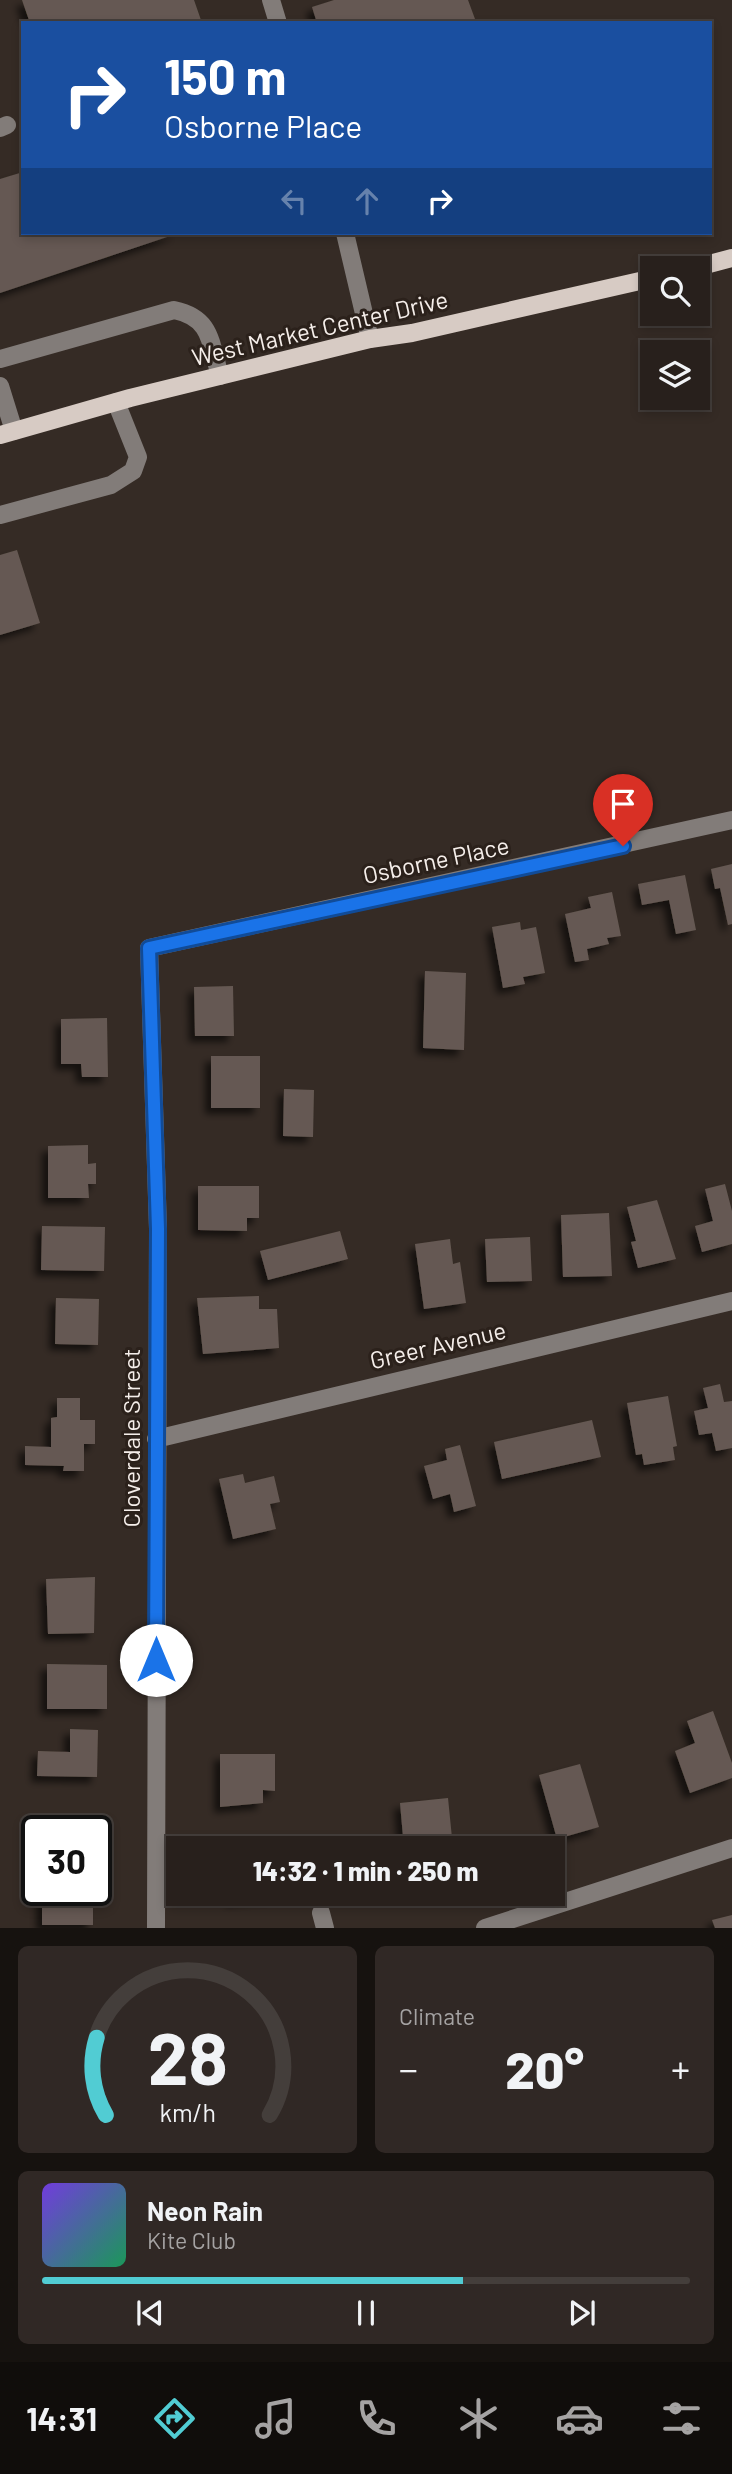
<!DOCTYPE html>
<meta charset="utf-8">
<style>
body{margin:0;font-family:Barlow,sans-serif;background:#302825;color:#f1f3f6;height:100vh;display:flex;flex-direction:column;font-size:26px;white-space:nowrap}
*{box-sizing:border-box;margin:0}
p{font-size:23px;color:#a5a3a3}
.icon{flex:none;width:38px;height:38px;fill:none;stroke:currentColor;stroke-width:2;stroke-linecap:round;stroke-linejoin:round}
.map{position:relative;height:1928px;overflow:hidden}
.side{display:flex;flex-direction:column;gap:18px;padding:18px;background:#16120f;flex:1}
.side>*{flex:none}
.top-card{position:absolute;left:21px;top:21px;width:691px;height:214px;border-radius:0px;box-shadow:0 4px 10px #0003,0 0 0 2px #443e3b;background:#1a4fa0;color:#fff;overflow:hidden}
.buttons{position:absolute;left:640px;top:256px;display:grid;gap:14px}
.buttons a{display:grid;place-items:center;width:70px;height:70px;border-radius:0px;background:#28201c;box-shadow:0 4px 10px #0003,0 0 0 2px #443e3b;font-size:35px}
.speed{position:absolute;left:21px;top:1815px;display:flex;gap:14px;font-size:35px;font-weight:700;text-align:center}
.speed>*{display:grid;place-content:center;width:91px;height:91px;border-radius:50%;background:#28201c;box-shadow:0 4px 10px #0003,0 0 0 2px #443e3b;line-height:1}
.speed .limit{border:4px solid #111;border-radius:10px;background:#fff;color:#111}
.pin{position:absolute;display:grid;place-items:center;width:60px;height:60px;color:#fff;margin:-72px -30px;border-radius:50% 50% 50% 0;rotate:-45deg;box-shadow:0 0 7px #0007}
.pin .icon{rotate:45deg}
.me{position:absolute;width:77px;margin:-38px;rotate:0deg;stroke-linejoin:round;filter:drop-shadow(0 0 5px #0008)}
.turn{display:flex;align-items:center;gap:24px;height:147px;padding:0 28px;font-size:32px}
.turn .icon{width:91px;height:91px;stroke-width:2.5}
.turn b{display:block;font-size:49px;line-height:60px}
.lanes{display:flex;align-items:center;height:66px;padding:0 28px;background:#0003;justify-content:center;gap:35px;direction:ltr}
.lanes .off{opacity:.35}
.big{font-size:52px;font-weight:800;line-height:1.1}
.side .tile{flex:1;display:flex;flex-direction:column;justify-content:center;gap:10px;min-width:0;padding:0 24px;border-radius:10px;background:#302825}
.side .dial{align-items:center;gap:0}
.dial svg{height:182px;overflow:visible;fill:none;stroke:#443e3b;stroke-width:7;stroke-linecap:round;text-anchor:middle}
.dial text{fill:#f1f3f6;stroke:none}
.song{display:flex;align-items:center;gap:21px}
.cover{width:84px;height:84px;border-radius:10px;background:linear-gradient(135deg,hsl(260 70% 55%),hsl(150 70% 35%))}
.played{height:7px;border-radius:4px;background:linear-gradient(90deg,#51ccd3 65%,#443e3b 65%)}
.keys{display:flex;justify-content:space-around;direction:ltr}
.heat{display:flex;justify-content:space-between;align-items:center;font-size:38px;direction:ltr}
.side .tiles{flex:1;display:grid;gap:18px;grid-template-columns:1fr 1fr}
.tile:last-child{grid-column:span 2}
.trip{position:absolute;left:166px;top:1836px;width:399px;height:70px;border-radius:0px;background:#28201c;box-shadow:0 4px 10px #0003,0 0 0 2px #443e3b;font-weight:800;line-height:70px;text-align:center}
.dock{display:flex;height:112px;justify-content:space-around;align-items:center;background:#100d0b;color:#a5a3a3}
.dock .icon{width:49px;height:49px}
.dock .active{color:#51ccd3}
.dock b{font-size:32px;color:#f1f3f6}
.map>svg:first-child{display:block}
</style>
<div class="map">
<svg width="732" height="1928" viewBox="0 0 732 1928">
<defs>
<filter id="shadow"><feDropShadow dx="-6" dy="6" stdDeviation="3.5" flood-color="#0009"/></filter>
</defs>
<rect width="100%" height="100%" fill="#352b25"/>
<path fill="#655952" filter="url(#shadow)" d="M22 0H194L202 23H30Z
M334 0H468L475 19 462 23H317L312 7Z
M23 172V233H179L0 293V179Z
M17 550 40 623 0 635V555Z
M732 864V924L728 925 720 888 715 889 711 869Z
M685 875 696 930 676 934 669 900 642 905 638 884Z
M612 892 621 936 607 938 609 944 587 949 589 960 575 962 565 914 591 908 588 897Z
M520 922 521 930 536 927 545 973 523 977 525 984 503 988 492 927Z
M425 971 466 973 464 1050 423 1048Z
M233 986 234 1036H195L194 987Z
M107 1018 108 1077H82L81 1064H61V1019Z
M211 1056H260V1108H211Z
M284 1089 314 1090 313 1137 283 1136Z
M88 1145V1164L96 1163V1184H88L89 1198H48V1146Z
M725 1184 732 1211V1244L702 1252 695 1226 713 1221 705 1189Z
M198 1186H259V1218H247V1231L198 1230Z
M657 1200 676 1259 638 1268 631 1242 636 1241 627 1207Z
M609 1213 612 1276 563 1277 561 1215Z
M42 1226 105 1227 104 1271 41 1270Z
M340 1231 348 1259 268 1280 260 1251Z
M530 1237 532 1281 487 1282 485 1239Z
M450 1239 453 1264 460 1262 466 1303 424 1309 415 1244Z
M259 1296V1309H277L279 1348 203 1354 197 1298Z
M56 1298 99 1299 98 1345 55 1344Z
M720 1384 724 1402 732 1401V1448L716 1451 712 1433 699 1435 694 1411 708 1408 703 1388Z
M668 1396 677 1446 673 1447 675 1460 644 1465 642 1454 636 1455 627 1403Z
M57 1398H80V1420H95V1444H84V1471H63L64 1466 25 1465V1446L51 1447V1418L57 1417Z
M592 1420 601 1457 502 1479 494 1442Z
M460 1445 476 1506 454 1512 450 1494 433 1499 424 1466 447 1460 445 1449Z
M243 1474 245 1483 274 1476 280 1502 270 1504 276 1529 233 1539 219 1479Z
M95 1577 94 1633 48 1634 46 1579Z
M47 1664 107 1665V1709H47Z
M713 1711 732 1763V1778L690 1793 675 1751 695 1743 687 1721Z
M70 1729 98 1730 97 1777 37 1776 38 1751 70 1752Z
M220 1754H275V1791L263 1790V1803L220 1807Z
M580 1764 599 1827 557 1839 539 1775Z
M448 1798 453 1848H404L400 1803Z
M42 1890H93V1925H42Z
M230 1894H278V1895L231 1900Z
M732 1915V1928H715L712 1920Z"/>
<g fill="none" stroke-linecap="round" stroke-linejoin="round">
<path stroke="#827c79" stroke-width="18" d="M271 0 278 23
M0 128 7 125
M345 233 370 339
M0 359 174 310C212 318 210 342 220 376
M0 386 14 431
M0 515 111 485 133 471 138 457 116 402
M156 1439 732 1301
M321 1913 325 1928
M156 1928 158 1229 149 948 732 820
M485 1928 732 1848"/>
<path stroke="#d7cbc4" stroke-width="18" d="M694 268 732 258
M0 435 130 398 370 339 412 333 653 278"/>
</g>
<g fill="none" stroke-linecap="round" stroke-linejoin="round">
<defs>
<path id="route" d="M156 1660 158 1229 149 948 623 846"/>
</defs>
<use href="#route" stroke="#114b97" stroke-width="18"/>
<use href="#route" stroke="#1a73e8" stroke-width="12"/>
</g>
<g text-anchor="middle" stroke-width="6" stroke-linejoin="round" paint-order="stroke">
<g font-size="24" fill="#f5eeea" stroke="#2b211b">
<text transform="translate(320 329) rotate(-13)" y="8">West Market Center Drive</text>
<text transform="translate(436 861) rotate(-12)" y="8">Osborne Place</text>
<text transform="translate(438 1346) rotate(-13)" y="8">Greer Avenue</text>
<text transform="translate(132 1438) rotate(-90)" y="8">Cloverdale Street</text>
</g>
</g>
</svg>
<div class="buttons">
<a><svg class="icon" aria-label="search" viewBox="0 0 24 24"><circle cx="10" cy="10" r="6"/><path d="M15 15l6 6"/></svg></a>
<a><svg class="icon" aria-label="layers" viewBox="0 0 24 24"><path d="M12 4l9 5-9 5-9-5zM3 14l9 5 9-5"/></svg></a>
</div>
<div class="speed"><div class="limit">30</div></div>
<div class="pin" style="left:623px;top:846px;background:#d93025"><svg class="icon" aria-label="arrive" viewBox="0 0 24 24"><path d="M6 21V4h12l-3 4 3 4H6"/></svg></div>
<svg class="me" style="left:156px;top:1660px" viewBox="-20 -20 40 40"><circle r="19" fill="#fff"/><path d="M0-13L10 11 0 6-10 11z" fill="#1a73e8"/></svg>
<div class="trip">14:32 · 1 min · 250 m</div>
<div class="top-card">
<div class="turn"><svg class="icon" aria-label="right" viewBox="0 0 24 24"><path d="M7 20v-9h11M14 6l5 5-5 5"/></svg><div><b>150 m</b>Osborne Place</div></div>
<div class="lanes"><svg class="icon off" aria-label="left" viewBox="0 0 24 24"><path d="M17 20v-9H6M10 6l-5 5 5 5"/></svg><svg class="icon off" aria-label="ahead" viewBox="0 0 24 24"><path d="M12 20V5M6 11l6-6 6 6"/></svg><svg class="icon" aria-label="right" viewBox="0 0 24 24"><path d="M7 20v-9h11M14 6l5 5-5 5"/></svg></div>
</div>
</div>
<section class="side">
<div class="tiles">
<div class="tile dial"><svg viewBox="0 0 100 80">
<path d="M14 69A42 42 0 1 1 86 69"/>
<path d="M14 69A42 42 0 0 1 10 35" stroke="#51ccd3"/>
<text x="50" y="56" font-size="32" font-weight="700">28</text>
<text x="50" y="72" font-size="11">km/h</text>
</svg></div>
<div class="tile"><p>Climate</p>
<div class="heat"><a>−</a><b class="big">20°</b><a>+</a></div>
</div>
<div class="tile">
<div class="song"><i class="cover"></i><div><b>Neon Rain</b><p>Kite Club</p></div></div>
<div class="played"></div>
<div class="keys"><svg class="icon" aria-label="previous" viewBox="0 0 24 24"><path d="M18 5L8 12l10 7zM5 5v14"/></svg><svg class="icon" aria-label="pause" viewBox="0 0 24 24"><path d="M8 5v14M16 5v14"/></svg><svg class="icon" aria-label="next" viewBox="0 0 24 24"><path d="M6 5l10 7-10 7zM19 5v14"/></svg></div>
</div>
</div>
</section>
<nav class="dock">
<b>14:31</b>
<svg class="icon active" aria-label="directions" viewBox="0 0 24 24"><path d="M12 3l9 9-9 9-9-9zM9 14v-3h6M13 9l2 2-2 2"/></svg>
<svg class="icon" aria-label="music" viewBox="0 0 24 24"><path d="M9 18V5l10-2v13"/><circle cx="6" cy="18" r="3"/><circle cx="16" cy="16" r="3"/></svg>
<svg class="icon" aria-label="phone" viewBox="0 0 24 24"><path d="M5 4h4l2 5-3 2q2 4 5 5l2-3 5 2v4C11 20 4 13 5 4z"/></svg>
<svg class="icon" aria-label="climate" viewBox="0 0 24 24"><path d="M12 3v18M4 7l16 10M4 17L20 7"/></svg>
<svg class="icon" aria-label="car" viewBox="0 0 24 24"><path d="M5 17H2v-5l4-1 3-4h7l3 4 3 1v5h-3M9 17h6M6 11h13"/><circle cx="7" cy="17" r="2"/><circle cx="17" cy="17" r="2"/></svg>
<svg class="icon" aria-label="filters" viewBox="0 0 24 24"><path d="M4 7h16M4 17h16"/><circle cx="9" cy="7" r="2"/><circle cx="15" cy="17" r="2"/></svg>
</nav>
